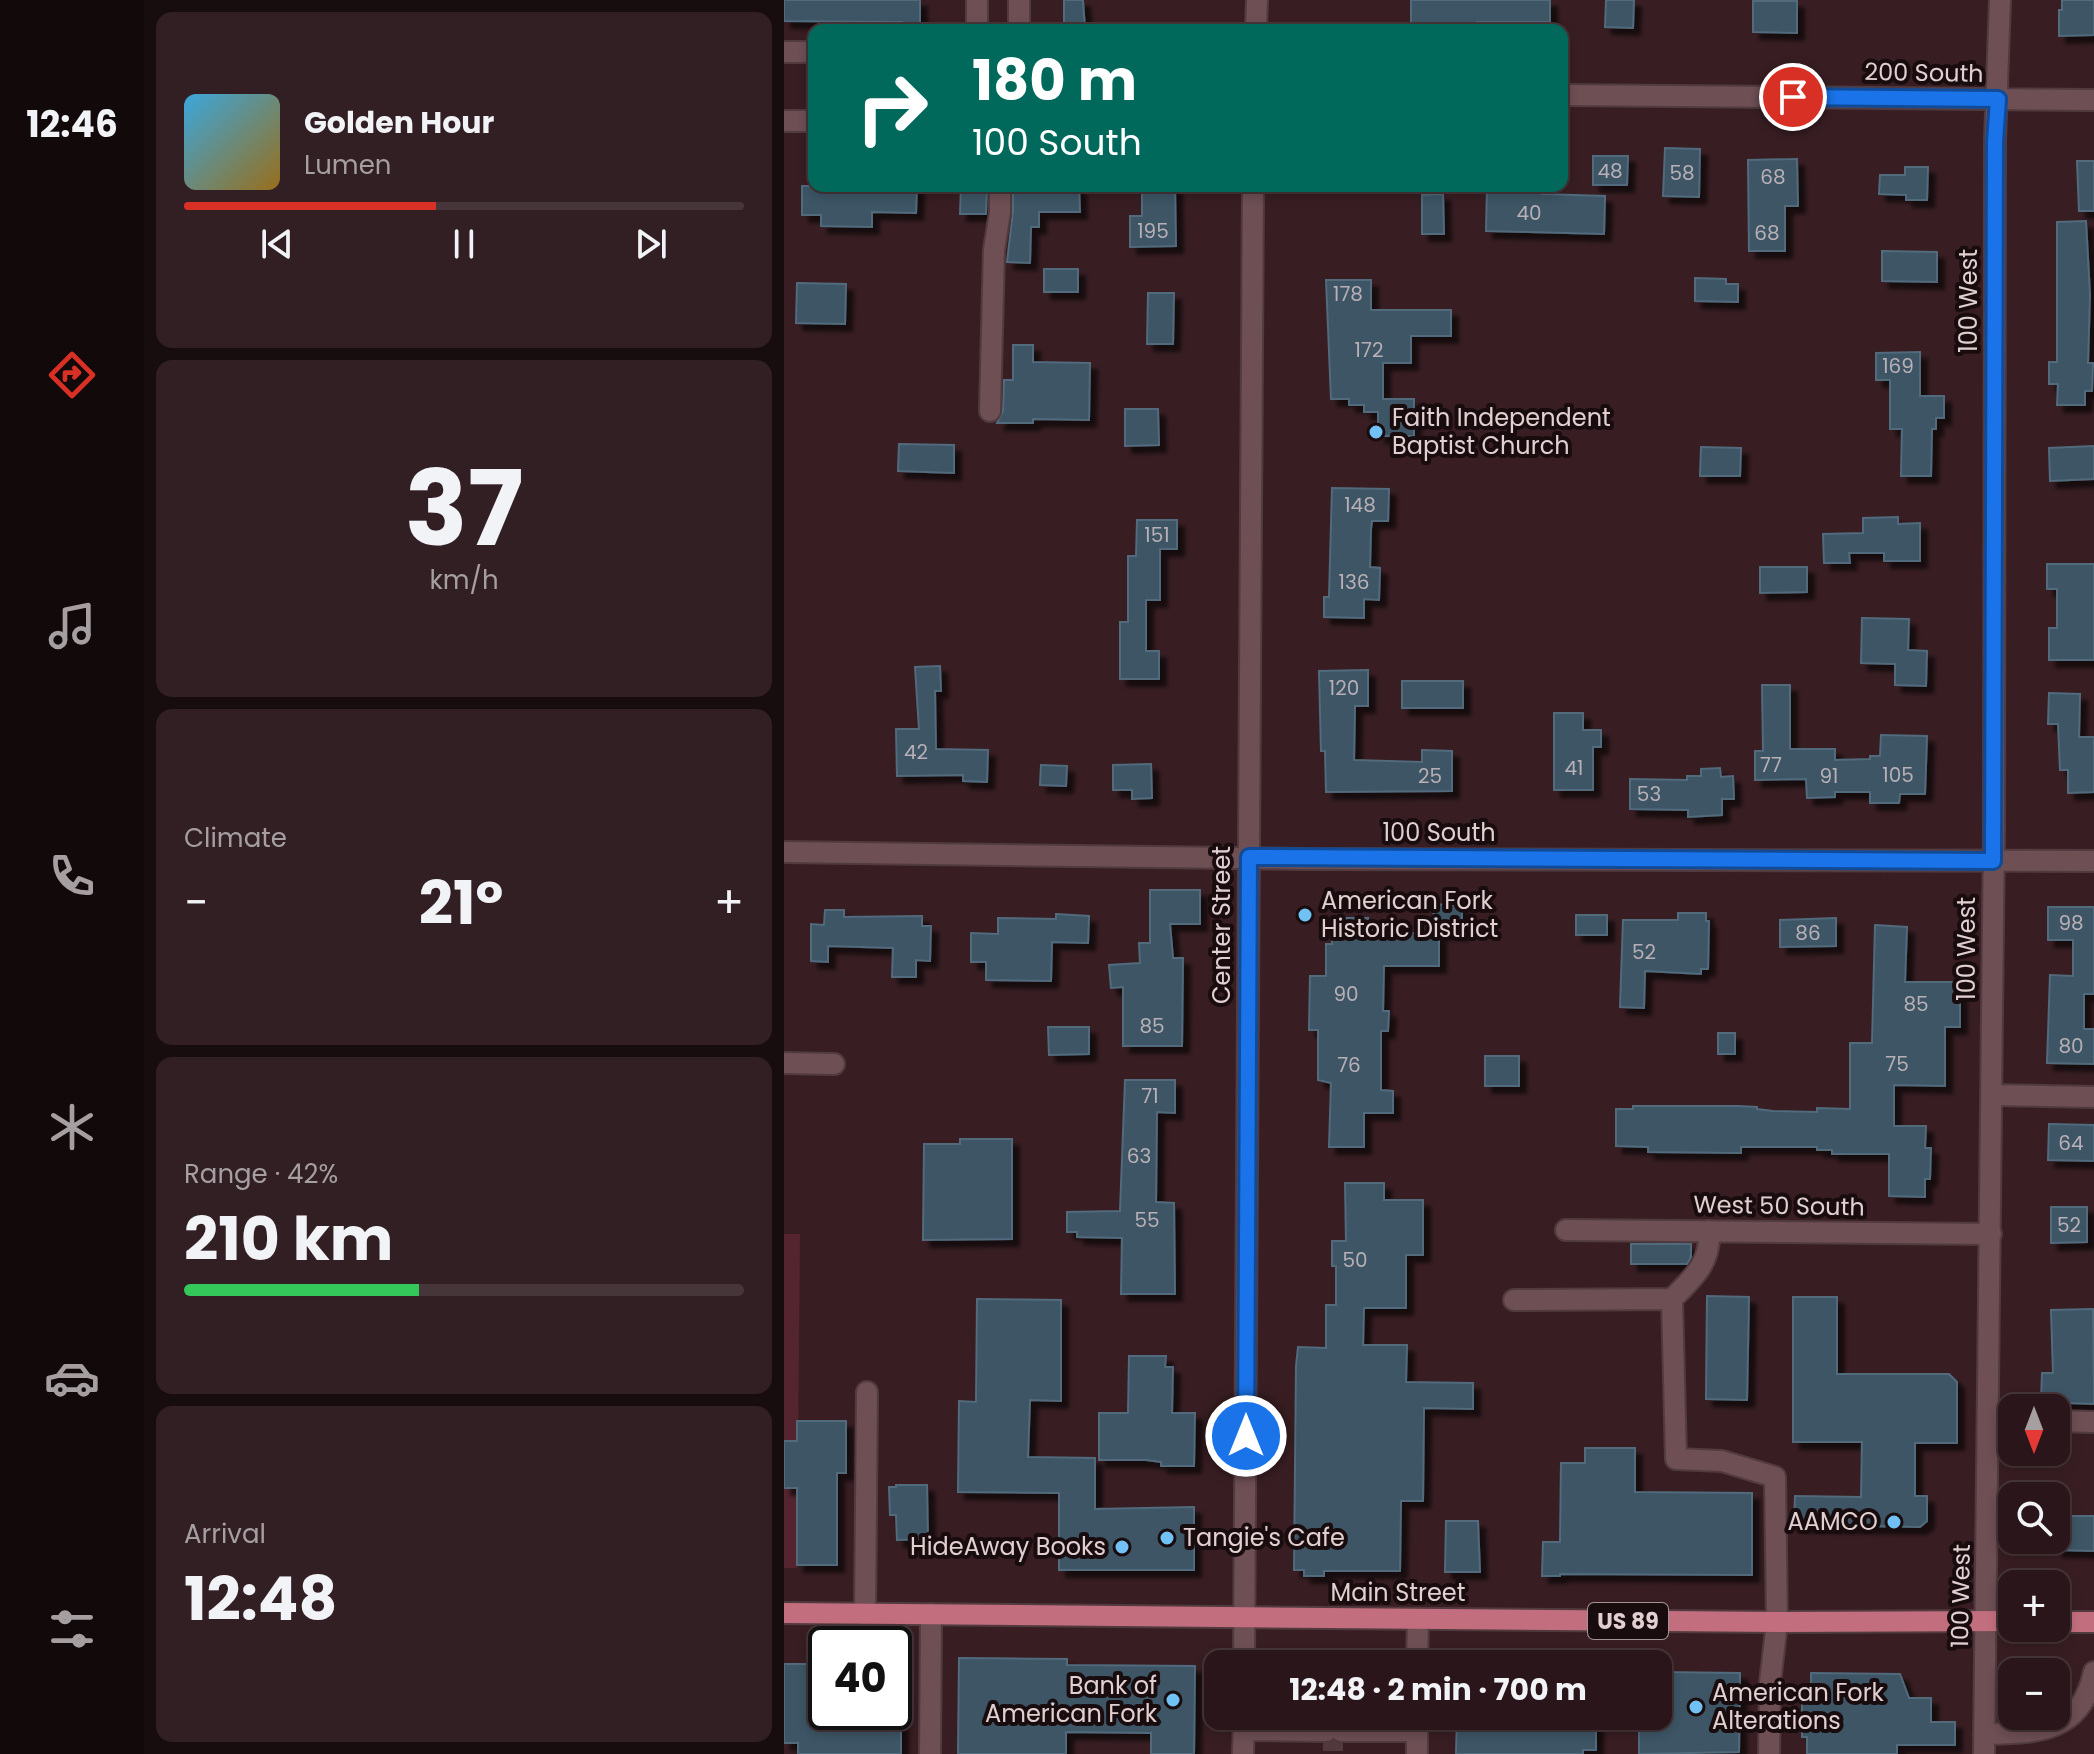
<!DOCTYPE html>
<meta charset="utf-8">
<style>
body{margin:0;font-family:Poppins,sans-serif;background:#321f23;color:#f1f3f6;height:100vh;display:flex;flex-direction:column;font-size:30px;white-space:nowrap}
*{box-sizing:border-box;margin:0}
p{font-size:26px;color:#a59fa2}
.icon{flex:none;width:44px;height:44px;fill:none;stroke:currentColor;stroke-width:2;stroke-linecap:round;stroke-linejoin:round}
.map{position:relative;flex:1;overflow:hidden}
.panel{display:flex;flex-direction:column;gap:12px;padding:12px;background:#170c0e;width:640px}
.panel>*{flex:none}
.hud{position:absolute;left:24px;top:24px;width:760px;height:168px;border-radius:16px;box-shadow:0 4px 12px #0003,0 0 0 2px #463539;background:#00695c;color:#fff;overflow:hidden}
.needle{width:52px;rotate:180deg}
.tools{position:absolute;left:1214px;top:1394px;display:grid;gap:16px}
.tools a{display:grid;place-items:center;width:72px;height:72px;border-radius:16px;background:#2a161a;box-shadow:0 4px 12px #0003,0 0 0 2px #463539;font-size:40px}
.speed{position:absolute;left:24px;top:1626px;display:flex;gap:16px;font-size:40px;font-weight:700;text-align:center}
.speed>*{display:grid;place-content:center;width:104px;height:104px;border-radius:50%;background:#2a161a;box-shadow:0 4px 12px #0003,0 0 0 2px #463539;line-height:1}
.speed .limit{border:4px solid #111;border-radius:12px;background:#fff;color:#111}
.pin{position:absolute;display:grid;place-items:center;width:68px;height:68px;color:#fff;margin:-34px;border:4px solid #fff;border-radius:50%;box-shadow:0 2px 8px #0007}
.me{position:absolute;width:88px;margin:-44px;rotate:0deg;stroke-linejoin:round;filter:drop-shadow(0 0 6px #0008)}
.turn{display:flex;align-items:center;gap:28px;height:168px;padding:0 32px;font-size:36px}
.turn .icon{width:104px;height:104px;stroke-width:2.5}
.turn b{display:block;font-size:56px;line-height:68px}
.big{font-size:60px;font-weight:700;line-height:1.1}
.panel .widget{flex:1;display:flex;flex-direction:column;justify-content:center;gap:12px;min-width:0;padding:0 28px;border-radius:16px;background:#321f23}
.panel .dial{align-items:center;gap:0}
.dial b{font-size:104px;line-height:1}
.song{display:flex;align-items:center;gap:24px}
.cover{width:96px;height:96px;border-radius:12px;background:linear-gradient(135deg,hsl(200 70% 55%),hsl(40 70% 35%))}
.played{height:8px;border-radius:4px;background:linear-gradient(90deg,#d93025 45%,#463539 45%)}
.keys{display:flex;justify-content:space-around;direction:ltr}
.heat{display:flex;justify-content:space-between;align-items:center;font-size:44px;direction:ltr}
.charge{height:12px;border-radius:6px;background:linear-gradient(90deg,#34c759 42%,#463539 0)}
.trip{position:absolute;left:420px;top:1650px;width:468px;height:80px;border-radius:16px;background:#2a161a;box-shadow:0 4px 12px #0003,0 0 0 2px #463539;font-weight:700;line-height:80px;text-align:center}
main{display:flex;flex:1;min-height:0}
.tab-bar{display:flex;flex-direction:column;width:144px;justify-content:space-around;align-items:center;background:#11090a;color:#a59fa2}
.tab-bar .icon{width:56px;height:56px}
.tab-bar .selected{color:#d93025}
.tab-bar b{font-size:36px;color:#f1f3f6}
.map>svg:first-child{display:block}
</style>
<main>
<nav class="tab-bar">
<b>12:46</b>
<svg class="icon selected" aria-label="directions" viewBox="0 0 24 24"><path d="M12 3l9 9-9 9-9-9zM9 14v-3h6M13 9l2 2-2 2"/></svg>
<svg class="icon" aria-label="music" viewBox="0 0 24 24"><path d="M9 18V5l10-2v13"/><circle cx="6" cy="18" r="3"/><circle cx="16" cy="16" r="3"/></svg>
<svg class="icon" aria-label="phone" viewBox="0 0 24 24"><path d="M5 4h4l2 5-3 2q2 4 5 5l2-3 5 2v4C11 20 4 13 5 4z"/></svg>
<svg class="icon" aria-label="climate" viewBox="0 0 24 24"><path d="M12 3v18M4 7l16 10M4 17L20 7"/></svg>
<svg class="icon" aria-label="car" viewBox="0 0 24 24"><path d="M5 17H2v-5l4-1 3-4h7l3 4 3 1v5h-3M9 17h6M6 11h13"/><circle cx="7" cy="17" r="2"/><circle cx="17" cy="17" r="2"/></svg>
<svg class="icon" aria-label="filters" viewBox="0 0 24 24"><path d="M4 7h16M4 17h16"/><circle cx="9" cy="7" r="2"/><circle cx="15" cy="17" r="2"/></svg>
</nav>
<section class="panel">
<div class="widget">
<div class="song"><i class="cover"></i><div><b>Golden Hour</b><p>Lumen</p></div></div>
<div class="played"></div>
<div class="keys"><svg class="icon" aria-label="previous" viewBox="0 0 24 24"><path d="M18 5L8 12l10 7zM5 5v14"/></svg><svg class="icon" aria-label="pause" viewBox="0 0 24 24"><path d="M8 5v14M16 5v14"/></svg><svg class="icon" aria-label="next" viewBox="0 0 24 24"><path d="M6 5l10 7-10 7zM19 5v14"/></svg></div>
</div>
<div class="widget dial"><b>37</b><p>km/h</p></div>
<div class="widget"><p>Climate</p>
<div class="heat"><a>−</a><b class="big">21°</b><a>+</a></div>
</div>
<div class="widget"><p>Range · 42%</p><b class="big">210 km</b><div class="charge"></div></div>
<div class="widget"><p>Arrival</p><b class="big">12:48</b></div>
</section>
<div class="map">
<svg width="1310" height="1754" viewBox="0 0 1310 1754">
<defs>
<filter id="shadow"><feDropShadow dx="7" dy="7" stdDeviation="2" flood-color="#0009"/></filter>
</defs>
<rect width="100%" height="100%" fill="#381e23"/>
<path fill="#54252f" d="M0 1234H16L13 1568H0Z"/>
<path fill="#3c5465" stroke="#516a7c" stroke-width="2" filter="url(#shadow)" d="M0 0H136V23L118 28V22L0 21Z
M280 0H299L301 30H280Z
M627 0H766V22H693V30H627Z
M822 0H850L849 28 821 27Z
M1278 0H1310V35L1275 36V10H1278Z
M969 1H1013V33L969 32Z
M881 148 916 149 915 197 879 196Z
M809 156H844L843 185H809Z
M1013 159 1014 206H1001V251H965L964 160Z
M1293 161H1310V211H1295Z
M1121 167H1144L1143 200H1122V195L1095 194 1096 175H1121Z
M18 186H133L132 213 88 212V227L37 226V215H18Z
M177 186H203L202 214H176Z
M229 186H295L296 212H255V227H247L246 263 223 262 229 212Z
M358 186H391L392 246 346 247V216H358Z
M703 186H758V194L821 196 820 234 702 231Z
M659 194 660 234H638V195Z
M1302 221 1306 295 1304 363H1309L1308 391H1301V405H1273L1274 384H1265V362H1273V222Z
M1098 251 1153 252V282L1098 281Z
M260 269H294V292H260Z
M911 278 942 279V284H954V302L911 301Z
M542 280H587V310H667V336H627V363H599V399H630V436H594V412H580V405H565V399H547Z
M13 283 62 284 61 324 12 323Z
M364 293H390L389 344H363Z
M229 345H249V362L306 363 305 420 249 419V423H213L219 411 220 380H229Z
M1136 352V396H1160V418H1152V429H1148L1147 476H1117L1118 429H1106V380H1092V353Z
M341 409H374L375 445 341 446Z
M115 444 170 445V473L114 471Z
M1310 446V479L1266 481 1265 448Z
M917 447 957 448 956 476H916Z
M548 488 605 489 604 521H588L587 529 586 567 596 568 595 600 580 599V618L540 617V597H545Z
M1114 517V524L1136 523V561H1100V553H1065L1066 563H1040L1039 534 1079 533V518Z
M353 520H393V549H376V600H362V651H375V679H336V622H344V556H352Z
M1263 564H1310V660H1265V628H1273V589H1263Z
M976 567H1023V592L976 593Z
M1078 618 1125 619 1124 650 1143 651 1142 686 1111 685V664L1077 663Z
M156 666 157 691H151L152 749 204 750 203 782 179 781V775L113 776 112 729H135L131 667Z
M584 670V706H571L570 760 638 762V750L668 751V791L542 792 541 751H537L535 671Z
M618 681H679V708H618Z
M978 685H1006V749H1051V760L1086 759V756H1096L1097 735 1143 736 1141 794H1116L1115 803H1086V792H1051V797L1023 798 1022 779 971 780V751H979Z
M1265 693 1296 694 1295 737H1310V792L1284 793V770H1276L1274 724H1264Z
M770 713H799V730H817V747H809V790H770Z
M367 764 368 798 348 799V790H329V765Z
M257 765 283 766 282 786 256 785Z
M936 768 937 777 949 776 950 799H938V815L904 817V810L846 809V779L903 780V776H917V769Z
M366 890H416V924H386L389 958H399L398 1046H339V987L327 988 325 965 356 963 355 943H366Z
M650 904 678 906V933L649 932Z
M1264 907H1310V994H1300V1029H1310V1064L1263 1063 1266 975 1289 976V940H1264Z
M41 910H60V917L138 916V926H147L146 961 132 960V977H108L109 948 44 946V962L27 961V924L40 925Z
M894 913H922V921H925L924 969H917V974L861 971 860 1008 836 1007 839 920H894Z
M272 914 305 916 304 943 268 942 267 981 202 980V962H187V933L214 934V918L272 919Z
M792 915H823V935H792Z
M560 918H584V925H600V933H655V966H600L599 1011H605L604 1031H597V1090L609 1091V1113H580V1147H545L547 1083 534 1080V1030H525L526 976H542V944H548V924H560Z
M1052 918V946L996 947V920Z
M1091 925 1123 927 1121 982H1176V1027H1161V1086L1110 1085V1126H1142L1141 1148H1147L1146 1179H1141V1197L1105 1196V1154H1048V1150H1033V1147H957V1153L864 1152V1147L832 1146V1109H849V1106H954L973 1107V1109L989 1111 1033 1112V1108L1066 1109V1043H1088Z
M264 1027H305V1054L265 1055Z
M934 1033H951V1054H934Z
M701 1056H735V1086H701Z
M341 1080H391V1113L373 1112 372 1202 390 1203 391 1294H337L338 1238 293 1237V1232H283V1212L336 1211Z
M1265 1124 1310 1125V1161L1264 1160Z
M176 1139H228V1239L139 1240 140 1144H176Z
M561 1183H600V1200H639V1255H622V1308H580L579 1345H623L622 1382 689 1383V1409L640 1408 639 1501H617L616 1571H540V1576H520V1570H510L512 1366 514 1347 542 1348V1305H552V1266H548V1241H562Z
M1267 1207H1303V1242L1267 1243Z
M847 1244H907V1257L903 1264H847Z
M923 1296 965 1297 963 1400 922 1399Z
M1009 1297H1053V1374H1165L1173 1382V1443H1131V1496H1143V1521L1136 1527 1010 1525 1011 1496 1077 1497 1078 1442H1009Z
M193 1299 277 1300V1401L246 1400 244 1457 311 1458V1509L410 1507V1570H275V1493L174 1492 175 1401 192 1402Z
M1309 1309 1310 1404 1257 1402 1258 1373H1269L1267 1310Z
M345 1356H382L381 1367H389L388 1413H411L410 1466H377V1462L362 1460H315V1413H344Z
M13 1421H62V1473H53V1565H13V1488H0V1441H13Z
M801 1448H851V1492L968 1493V1575L776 1574V1576H758L759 1542H776L777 1463H801Z
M112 1485H143L144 1539 113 1540 112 1515H106L105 1487H112Z
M1272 1516H1310V1551L1272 1550Z
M662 1521H694L696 1572H661Z
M175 1658 283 1659V1665L411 1666 410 1754H367V1733L282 1732V1754H174Z
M0 1664H42V1712H117V1754H14V1743H0Z
M874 1672 956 1673 955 1752 855 1754V1716H874Z
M1027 1673 1116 1674 1125 1698H1147V1722H1171V1745H1113V1754H1023V1737H1018V1697H1027Z
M673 1716H812V1750H799V1754H672Z"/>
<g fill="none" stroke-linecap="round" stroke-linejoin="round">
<path stroke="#51393d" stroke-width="20" stroke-dasharray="20 10" stroke-linecap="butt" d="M549 1731V1754"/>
<defs>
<path id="minor" d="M193 30V0
M235 30V0
M472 30 473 0
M0 52H30
M778 95 1310 100
M0 121H30
M206 411 210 250 216 212V186
M0 852 516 859 1310 861
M0 1063 50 1064
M1208 1095 1310 1097
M782 1230 1207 1234
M925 1231C927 1263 909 1278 888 1299L892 1459 938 1461 991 1477 993 1622 986 1683 985 1754
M730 1300 888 1299
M1205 1421H1228
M1272 1421 1310 1422
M81 1614 83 1392
M460 1664 469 186
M633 1664 634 1619
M460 1730 542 1731
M557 1731H633
M1200 1734C1254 1733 1297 1733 1310 1672
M146 1754 147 1614
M459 1754 460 1716
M633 1754V1716
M1200 1754 1210 831 1211 142 1216 0"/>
<path id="major" d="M0 1613 993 1622 1228 1621
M1272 1622H1310"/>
</defs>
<use href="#minor" stroke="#513b3f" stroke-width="24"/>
<use href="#major" stroke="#513b3f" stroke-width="24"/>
<use href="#minor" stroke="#6d4f54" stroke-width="20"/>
<use href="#major" stroke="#c36e7f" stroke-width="20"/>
</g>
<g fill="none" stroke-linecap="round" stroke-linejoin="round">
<defs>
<path id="route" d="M462 1436 465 857 1209 861 1211 142 1214 99 1009 97"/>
</defs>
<use href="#route" stroke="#114b97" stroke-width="20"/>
<use href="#route" stroke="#1a73e8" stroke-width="14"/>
</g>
<g fill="#72c1f5" stroke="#180c0e" stroke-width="3">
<circle cx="592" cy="432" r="8"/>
<circle cx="521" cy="915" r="8"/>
<circle cx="1110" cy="1522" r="8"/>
<circle cx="383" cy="1538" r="8"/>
<circle cx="338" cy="1547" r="8"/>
<circle cx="389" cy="1700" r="8"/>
<circle cx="912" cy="1707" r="8"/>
</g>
<g text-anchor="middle" stroke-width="8" stroke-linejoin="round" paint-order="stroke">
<g font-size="20" fill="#b8b0b6">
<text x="826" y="178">48</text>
<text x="898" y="180">58</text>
<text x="989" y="184">68</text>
<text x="745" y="220">40</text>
<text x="369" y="238">195</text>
<text x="983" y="240">68</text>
<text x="564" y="301">178</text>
<text x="585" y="357">172</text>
<text x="1114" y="373">169</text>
<text x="576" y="512">148</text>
<text x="373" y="542">151</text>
<text x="570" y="589">136</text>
<text x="560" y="695">120</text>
<text x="132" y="759">42</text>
<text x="987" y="772">77</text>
<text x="790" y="775">41</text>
<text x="1114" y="782">105</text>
<text x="646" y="783">25</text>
<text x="1045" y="783">91</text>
<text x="865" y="801">53</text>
<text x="1287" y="930">98</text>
<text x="1024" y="940">86</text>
<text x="860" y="959">52</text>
<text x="562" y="1001">90</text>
<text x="1132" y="1011">85</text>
<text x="368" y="1033">85</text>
<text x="1287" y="1053">80</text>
<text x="1113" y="1071">75</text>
<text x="565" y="1072">76</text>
<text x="366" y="1103">71</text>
<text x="1287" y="1150">64</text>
<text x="355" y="1163">63</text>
<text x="363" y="1227">55</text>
<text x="1285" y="1232">52</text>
<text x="571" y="1267">50</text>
</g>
<rect fill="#180c0e" stroke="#a59496" stroke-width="2" x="804" y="1603" width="80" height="36" rx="6"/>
<g font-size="22" font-weight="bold" fill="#e1cfd1">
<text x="844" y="1629">US 89</text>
</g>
<g font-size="24" fill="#e1cfd1" stroke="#180c0e">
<text transform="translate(1140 73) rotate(1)" y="8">200 South</text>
<text transform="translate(1185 301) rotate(-90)" y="8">100 West</text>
<text x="655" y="841">100 South</text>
<text transform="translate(438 925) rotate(-90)" y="8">Center Street</text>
<text transform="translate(1183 949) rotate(-90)" y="8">100 West</text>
<text transform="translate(995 1206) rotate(1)" y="8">West 50 South</text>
<text x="614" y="1601">Main Street</text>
<text transform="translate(1177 1596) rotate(-89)" y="8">100 West</text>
</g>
<g font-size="24" fill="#e1cfd1" stroke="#180c0e" text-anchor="start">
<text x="608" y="426">Faith Independent<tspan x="608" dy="28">Baptist Church</tspan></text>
<text x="537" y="909">American Fork<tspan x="537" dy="28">Historic District</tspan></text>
<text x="1094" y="1530" text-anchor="end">AAMCO</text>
<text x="399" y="1546">Tangie's Cafe</text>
<text x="322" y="1555" text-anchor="end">HideAway Books</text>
<text x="373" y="1694" text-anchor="end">Bank of<tspan x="373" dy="28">American Fork</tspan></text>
<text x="928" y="1701">American Fork<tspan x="928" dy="28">Alterations</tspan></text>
</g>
</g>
</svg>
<div class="tools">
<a><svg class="needle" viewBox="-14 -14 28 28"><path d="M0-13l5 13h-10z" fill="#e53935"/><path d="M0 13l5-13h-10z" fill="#a59fa2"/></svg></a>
<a><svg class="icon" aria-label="search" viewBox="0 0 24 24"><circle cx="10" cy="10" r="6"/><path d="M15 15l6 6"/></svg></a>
<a>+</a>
<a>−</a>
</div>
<div class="speed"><div class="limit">40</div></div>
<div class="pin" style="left:1009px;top:97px;background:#d93025"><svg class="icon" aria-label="arrive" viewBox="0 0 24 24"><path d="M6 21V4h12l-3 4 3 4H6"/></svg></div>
<svg class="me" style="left:462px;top:1436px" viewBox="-20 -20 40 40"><circle r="17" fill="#1a73e8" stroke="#fff" stroke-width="3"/><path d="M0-11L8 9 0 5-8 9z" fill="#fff"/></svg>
<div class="trip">12:48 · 2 min · 700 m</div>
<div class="hud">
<div class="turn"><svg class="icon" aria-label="right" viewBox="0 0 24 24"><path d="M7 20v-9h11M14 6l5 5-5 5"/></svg><div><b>180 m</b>100 South</div></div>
</div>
</div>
</main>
